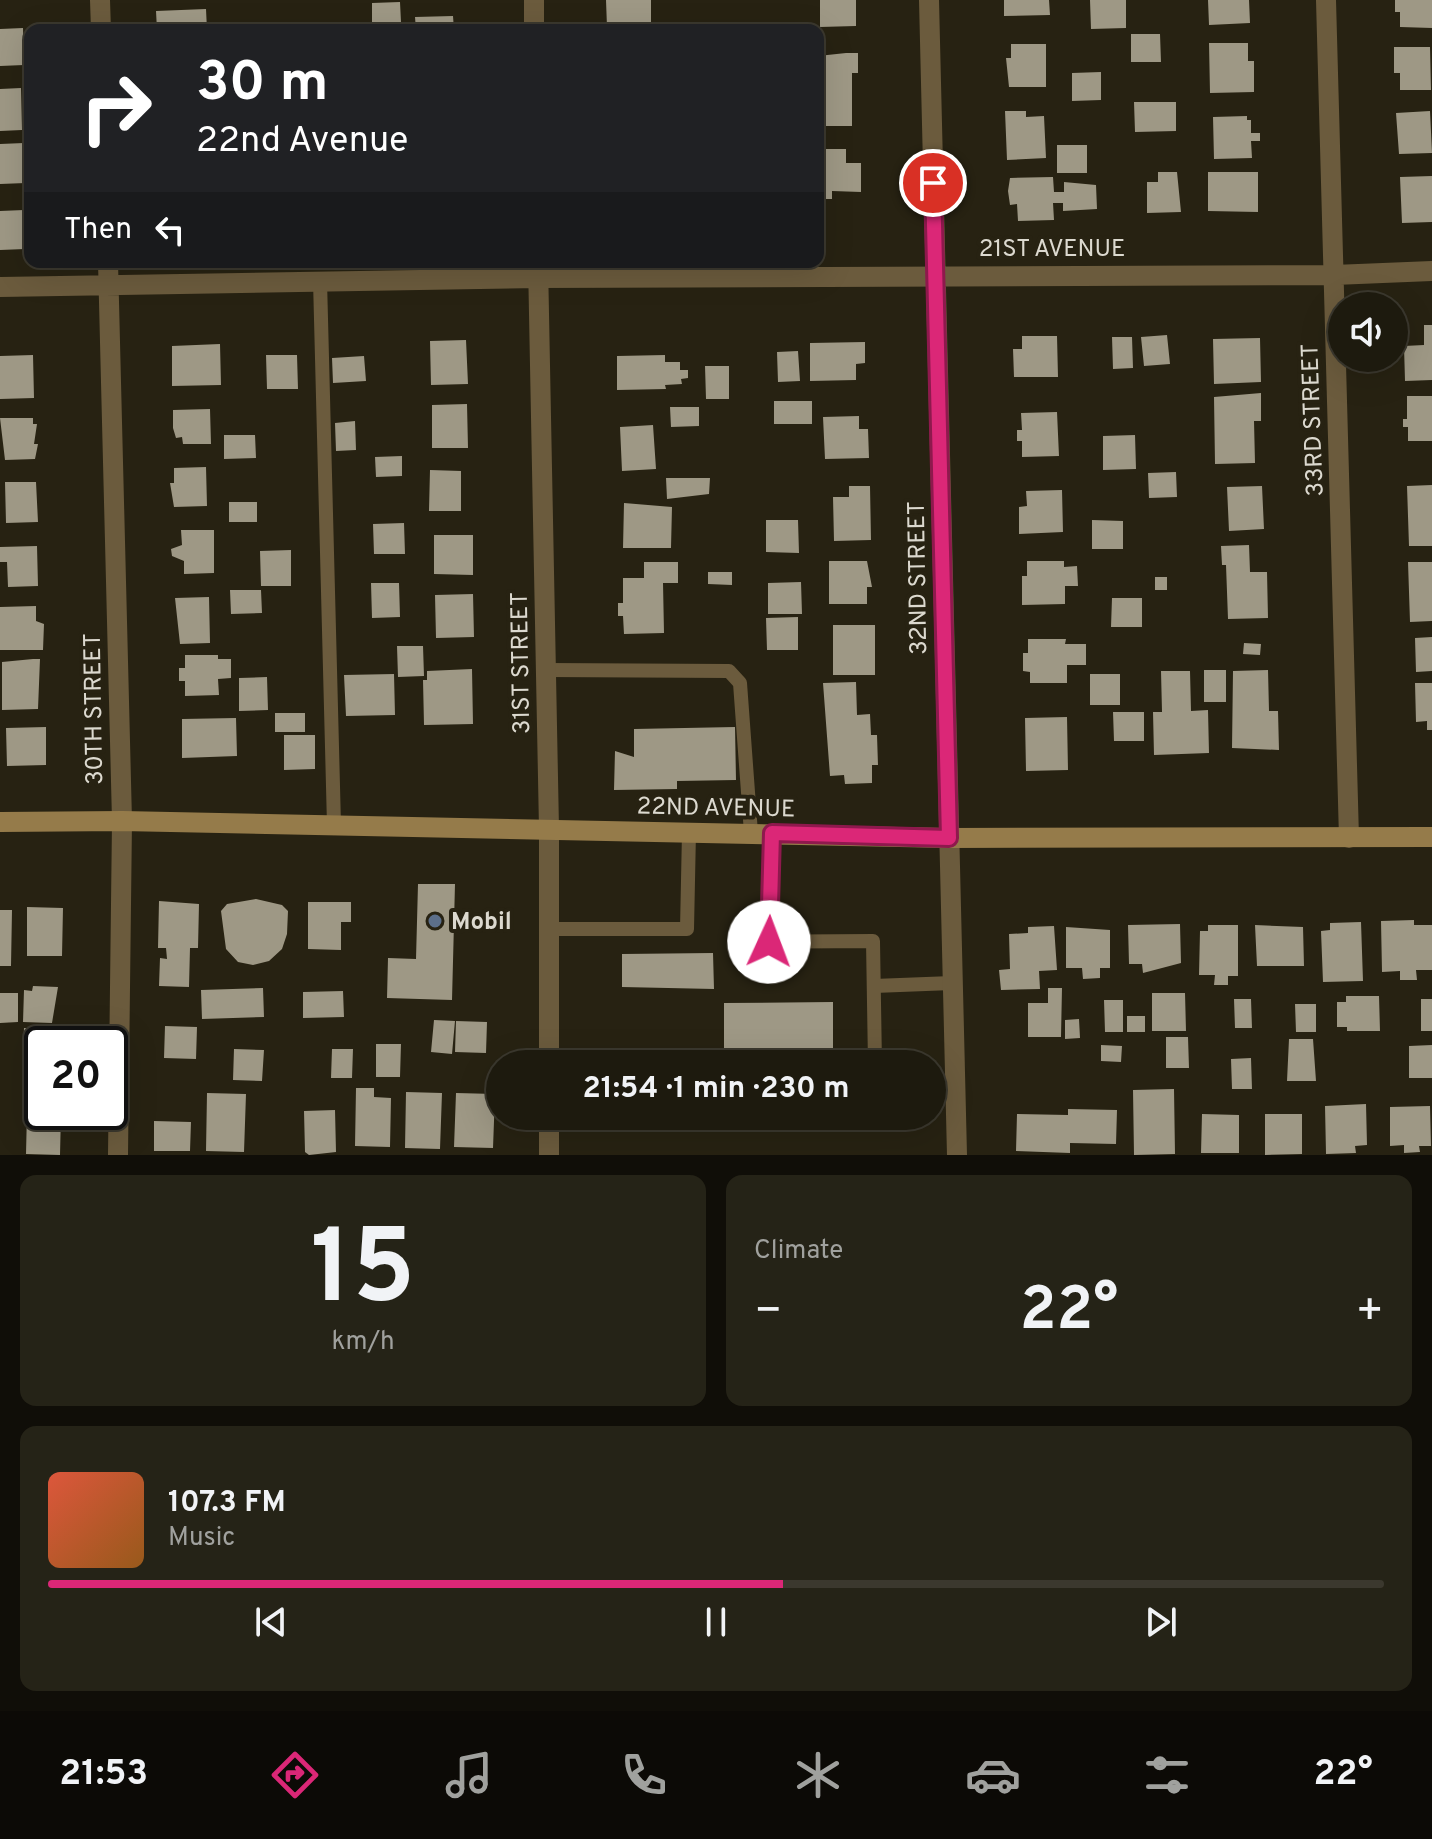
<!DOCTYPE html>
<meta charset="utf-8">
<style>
body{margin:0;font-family:Overpass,sans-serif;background:#252317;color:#f1f3f6;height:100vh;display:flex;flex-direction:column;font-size:30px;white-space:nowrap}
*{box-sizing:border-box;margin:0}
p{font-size:26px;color:#a0a19e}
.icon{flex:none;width:44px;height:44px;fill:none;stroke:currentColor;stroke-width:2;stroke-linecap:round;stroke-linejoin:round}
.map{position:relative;height:1155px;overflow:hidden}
.panel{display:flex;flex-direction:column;gap:20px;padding:20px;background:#100e08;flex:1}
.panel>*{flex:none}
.banner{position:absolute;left:24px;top:24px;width:800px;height:244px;border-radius:16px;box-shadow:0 8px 32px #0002,0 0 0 2px #3b382e;background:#202124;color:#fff;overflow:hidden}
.fabs{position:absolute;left:1328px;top:292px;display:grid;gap:16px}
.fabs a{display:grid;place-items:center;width:80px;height:80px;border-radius:50%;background:#1d1a0e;box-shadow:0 8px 32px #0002,0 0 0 2px #3b382e;font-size:40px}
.speed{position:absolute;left:24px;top:1026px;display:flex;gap:16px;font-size:40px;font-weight:700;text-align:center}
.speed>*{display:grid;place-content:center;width:104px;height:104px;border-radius:50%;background:#1d1a0e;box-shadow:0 8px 32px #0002,0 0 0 2px #3b382e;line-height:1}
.speed .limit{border:4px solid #111;border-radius:12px;background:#fff;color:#111}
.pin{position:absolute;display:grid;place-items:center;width:68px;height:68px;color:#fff;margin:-34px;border:4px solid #fff;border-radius:50%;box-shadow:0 2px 8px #0007}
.me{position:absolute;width:88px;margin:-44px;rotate:2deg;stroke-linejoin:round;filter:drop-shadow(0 0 6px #0008)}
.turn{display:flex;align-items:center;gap:28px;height:168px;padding:0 40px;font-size:36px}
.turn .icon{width:104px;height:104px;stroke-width:2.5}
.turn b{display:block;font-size:56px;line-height:68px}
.then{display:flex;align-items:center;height:76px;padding:0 40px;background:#0003;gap:16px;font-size:30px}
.big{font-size:60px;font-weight:700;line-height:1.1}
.panel .tile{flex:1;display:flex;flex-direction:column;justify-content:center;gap:12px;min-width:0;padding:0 28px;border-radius:16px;background:#252317}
.panel .dial{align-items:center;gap:0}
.dial b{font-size:104px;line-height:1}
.song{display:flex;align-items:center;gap:24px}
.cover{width:96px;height:96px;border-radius:12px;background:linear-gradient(135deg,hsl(10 70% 55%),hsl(30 70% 35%))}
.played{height:8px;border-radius:4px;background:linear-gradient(90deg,#db2777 55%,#3b382e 55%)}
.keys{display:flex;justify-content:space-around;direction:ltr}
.heat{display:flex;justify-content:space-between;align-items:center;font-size:44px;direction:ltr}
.panel .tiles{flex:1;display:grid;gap:20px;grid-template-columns:1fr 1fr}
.tile:last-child{grid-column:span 2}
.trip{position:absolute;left:486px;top:1050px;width:460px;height:80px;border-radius:40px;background:#1d1a0e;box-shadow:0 8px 32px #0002,0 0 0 2px #3b382e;font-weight:700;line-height:80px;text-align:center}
.tab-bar{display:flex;height:128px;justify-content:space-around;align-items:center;background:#0c0a06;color:#a0a19e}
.tab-bar .icon{width:56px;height:56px}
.tab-bar .on{color:#db2777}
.tab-bar b{font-size:36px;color:#f1f3f6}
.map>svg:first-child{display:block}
</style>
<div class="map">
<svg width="1432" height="1155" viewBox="0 0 1432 1155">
<rect width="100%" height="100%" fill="#272212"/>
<path fill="#9e9885" d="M606 0H651V26L607 27Z
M820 0H856V26L820 27Z
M1004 0H1049L1050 15 1004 16Z
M1090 0H1126V28L1091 29Z
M1208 0H1249L1250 23 1209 25Z
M1395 0H1432V28L1400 27V12H1395Z
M400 2 401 22 372 23V3Z
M206 9 207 30H157L156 11Z
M453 16 454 30H416L415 17Z
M23 28 24 65 0 66V29Z
M1131 34H1160L1161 62H1131Z
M1209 43H1248V61H1254V92L1210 93Z
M1011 44H1046V87H1009L1006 58H1011Z
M1394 47H1430L1431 90H1400V73H1394Z
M846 53H858V73H852V126H818V56Z
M1101 72V100L1072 101V73Z
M21 88 22 130 0 131V89Z
M1134 102H1176V131L1135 132Z
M1005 111H1026V117L1044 116 1046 158 1007 160Z
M1430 111 1432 153 1399 154 1396 113Z
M1247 116V120H1251V133H1260V141H1251L1252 158 1214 159 1213 117Z
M24 143 26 183 0 184V144Z
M1057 145H1087V173H1057Z
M825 149H846V163H861V192L832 191V199H818V170H825Z
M1158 172H1177L1181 212 1147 213V182H1158Z
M1208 172H1258V212L1208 211Z
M1432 176V222L1402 223 1400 177Z
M1053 177 1054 192H1064V182L1096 185 1097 209 1063 211V203H1053L1054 220 1018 221 1017 204 1010 205 1008 191 1010 178Z
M24 210V224H30L25 249 0 250V211Z
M1424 325H1432V380L1405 381 1404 346 1424 345Z
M1167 335 1170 364 1144 366 1141 337Z
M1022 336H1057L1058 377H1014L1013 349H1022Z
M1112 337H1132L1133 368 1113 369Z
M1260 338 1261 382 1214 384 1213 339Z
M466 340 468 384 431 385 430 341Z
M865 342V363L856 364V380L810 381V343Z
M220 344 221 385 172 386V346Z
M798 351 800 381 778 382 777 352Z
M33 355 34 398 0 399V356Z
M266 355H297L298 389H267Z
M665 355V362H680V370H688V378L681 379 682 384 665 385 666 389 617 390V356Z
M364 356 366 381 333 383 332 358Z
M705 366H729V399H706Z
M1261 393V421H1254L1255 463 1215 464 1214 397Z
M1407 396H1432V441H1408V427H1403V419H1407Z
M774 401H812V424H774Z
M467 404 468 448H432V405Z
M670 407H699V426L671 427Z
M210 409 211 444H183L182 437 176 438 173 428V410Z
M1057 412 1059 456 1022 457V441H1017V430H1022L1021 413Z
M859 416V429H868L869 458 825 459 823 417Z
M0 418H33V424H37L34 444H38L35 459 5 460Z
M355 421 356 450 336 451 335 423Z
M653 425 656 469 622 471 620 427Z
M224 435H255L256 458 224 459Z
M1135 435 1136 469 1103 470V436Z
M402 456V476L376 477 375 457Z
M206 467 207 506 174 507 170 483H174V468Z
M430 470 461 471V511H429Z
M1176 472 1177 497 1149 498 1148 473Z
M666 478H710L709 494 667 499Z
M5 482H36L38 522 6 523Z
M1432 485V546H1409L1407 486Z
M849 486H870L871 540 834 541 833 497H849Z
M1262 486 1264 529 1229 531 1227 487Z
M1062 490 1063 532 1019 534V507L1027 506 1026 491Z
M229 502H257V522H229Z
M624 503 672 507 671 548H623Z
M766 520H798L799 553 766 552Z
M1092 520 1123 521V549H1092Z
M404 523 405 554H374L373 524Z
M181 530H214V573L184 574V561L172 556 171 549 182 545Z
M434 535H473V575L434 574Z
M1249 545 1250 572H1267L1268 618 1228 619 1226 565H1222L1221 546Z
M37 546 38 586 8 587 7 562H0V547Z
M291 550V586H261L260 551Z
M829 561H867L872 587H867V604H829Z
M1027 561H1064V567L1077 566 1078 586H1065V604L1022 605V576H1027Z
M644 562H678V583H663L664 633 624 634 623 616H618V603H623V578H644Z
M1408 562H1432V621L1410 622Z
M708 572H732V585L708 584Z
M1155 577H1167V590H1155Z
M801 582 802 614H768V583Z
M371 583H399L400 617 372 618Z
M230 590H261L262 613 231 614Z
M473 594 474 637 436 638 435 595Z
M209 597 210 643 180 644 175 598Z
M1112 598H1142V627H1111Z
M36 606V621L44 624 43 650H0V607Z
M798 617V650H767L766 618Z
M833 625H875V675H833Z
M1432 637V671L1416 672 1415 638Z
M1028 639H1066L1065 644H1086V665H1067V683H1030V672L1023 671V653H1028Z
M1244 643 1261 644 1260 655 1243 654Z
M397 646H423L424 676 398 677Z
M185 655H218V659H231V678L218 679 219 695 185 696V681H179V668H185Z
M33 659H40L38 709 2 710V662Z
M472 669 473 724 424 725 423 680H427V671Z
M1204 670H1226V702H1204Z
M1268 670 1269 711H1278L1279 750 1232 748 1233 671Z
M1161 671H1190L1191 711 1208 710 1209 753 1154 755 1153 712H1162Z
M394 674 395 715 346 716 344 675Z
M1090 674H1120V705H1090Z
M267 677 268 710 239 711V678Z
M856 682 857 715 870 714 871 735H877L878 765H872V783L845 784 844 775 830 776 823 683Z
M1415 683H1432V730H1427V721L1416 722Z
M1113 712H1144V741H1114Z
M275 713H305V732H275Z
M1067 717 1068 770 1026 771 1025 718Z
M236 718 237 756 182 758V719Z
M46 727V765L7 766 6 728Z
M735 727 736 780 677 781V789L614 790 615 751 634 757V729Z
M284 735H315V769L284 770Z
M418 884H455L452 1000 387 998 388 958 416 959Z
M256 899 282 905 288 911 287 934 282 949 269 961 253 965 238 962 226 949 221 911 227 904Z
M159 901 199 904 198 948H190L189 987 159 986 160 958 167 959 166 948H158Z
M308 902H351V922H341V950L308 949Z
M27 907 63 908 62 956H27Z
M0 910H12L11 966H0Z
M1414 920V925H1432V970H1416L1417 980H1400V971L1382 972 1381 921Z
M1361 922 1363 981 1323 982 1321 931 1330 930V923Z
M1180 924 1181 963 1143 973 1142 964H1129L1128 925Z
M1208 925H1238V976H1228V985H1214L1215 975H1199L1200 931H1208Z
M1255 925 1303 927 1304 966H1257Z
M1054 926 1057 970 1039 971 1040 989 1001 990 999 970 1010 969 1009 934 1028 933V927Z
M1066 927 1110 930V968H1100V978L1083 979 1082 968H1066Z
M713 953 714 989 622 987V954Z
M33 986 58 987 52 1023 23 1022 24 990 32 991Z
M263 988 264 1017 202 1019 201 990Z
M1048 988H1062L1061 1037H1028V1003H1048Z
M343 991 344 1017 303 1018V992Z
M0 993H18V1022L0 1023Z
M1152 993H1185L1186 1031H1152Z
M1346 996H1379L1380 1031H1347V1027H1337V1002H1346Z
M1234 999H1251L1252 1028H1235Z
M1421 999H1432V1031H1421Z
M1104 1000H1123V1032H1105Z
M833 1002V1064H724V1003Z
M1295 1004H1316V1032H1296Z
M1127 1016H1145V1032H1127Z
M1079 1019 1080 1038 1065 1039V1020Z
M434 1020 455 1021 452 1054 431 1052Z
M456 1021 487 1022 486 1053 455 1052Z
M165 1026 197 1027 196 1059 164 1058Z
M24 1028 53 1029 52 1044H42V1054H23Z
M1166 1037H1188L1189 1068H1166Z
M1289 1039H1313L1316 1081H1287Z
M376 1044H401L400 1077H376Z
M1101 1045 1122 1046 1121 1062 1101 1061Z
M1432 1045V1078H1409V1046Z
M234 1049 264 1050 262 1081 233 1080Z
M332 1049H353L352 1078H331Z
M1251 1058 1252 1089H1232L1231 1059Z
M356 1088H374V1097L391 1098 390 1147 355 1146Z
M1174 1089 1175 1154 1134 1155 1133 1090Z
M406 1092 442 1093 440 1149 405 1148Z
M207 1093 246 1094 244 1152 206 1151Z
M456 1093 495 1094 493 1148 454 1147Z
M1366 1104 1367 1145 1355 1146 1356 1153 1326 1154 1325 1106Z
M1430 1106 1431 1146H1419L1420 1152 1404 1153V1145L1390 1146V1107Z
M1068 1109 1117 1110 1116 1144 1070 1143V1153L1016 1151 1017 1114 1068 1115Z
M335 1110 336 1152 309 1155 305 1152 304 1111Z
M27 1112 61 1113 60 1155 26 1154Z
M1202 1114 1239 1115V1153H1201Z
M1265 1114H1302V1154L1265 1155Z
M725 1116H833V1120L725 1121Z
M154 1121 191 1122 190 1151H154Z"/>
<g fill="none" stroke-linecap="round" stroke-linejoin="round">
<path stroke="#6b5b3d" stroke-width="14" d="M320 280 334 825
M546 670 729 671 740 683 751 833
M549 929H687L689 832
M736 942 873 941 875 1064
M769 942 772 833
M874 986 952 983"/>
<path stroke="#6b5b3d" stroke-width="20" d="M100 0 101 30
M534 0V30
M929 0 957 1155
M1326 0 1349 838
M108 262 122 821 118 1155
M538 262 549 829V1064
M0 287 538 278 1334 275 1432 271
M549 1116V1155"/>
<path stroke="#957b4a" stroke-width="20" d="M0 822 122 821 949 838 1432 837"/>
</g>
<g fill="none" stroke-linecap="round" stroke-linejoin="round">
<defs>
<path id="route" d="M769 942 772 833 949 838 933 183"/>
</defs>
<use href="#route" stroke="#8e194d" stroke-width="20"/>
<use href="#route" stroke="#db2777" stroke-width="14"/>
</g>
<circle fill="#5c6f8a" stroke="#272212" stroke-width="3" cx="435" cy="921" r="8"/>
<g text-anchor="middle" stroke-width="8" stroke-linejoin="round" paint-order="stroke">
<g font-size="24" fill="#dcd9cf" stroke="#272212">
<text x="1052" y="256">21ST AVENUE</text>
<text transform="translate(1312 420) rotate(-92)" y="8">33RD STREET</text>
<text transform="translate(917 578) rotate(-91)" y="8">32ND STREET</text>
<text transform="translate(520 663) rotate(-91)" y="8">31ST STREET</text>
<text transform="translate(93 709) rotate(-91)" y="8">30TH STREET</text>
<text transform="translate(716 807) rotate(1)" y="8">22ND AVENUE</text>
</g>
<g font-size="24" font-weight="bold" fill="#dcd9cf" stroke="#272212" text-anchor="start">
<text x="451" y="929">Mobil</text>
</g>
</g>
</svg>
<div class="fabs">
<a><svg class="icon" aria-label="sound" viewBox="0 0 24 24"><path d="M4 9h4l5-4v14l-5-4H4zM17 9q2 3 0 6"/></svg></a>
</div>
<div class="speed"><div class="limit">20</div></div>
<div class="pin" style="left:933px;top:183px;background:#d93025"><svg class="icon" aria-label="arrive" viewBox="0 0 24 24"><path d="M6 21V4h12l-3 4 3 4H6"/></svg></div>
<svg class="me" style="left:769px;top:942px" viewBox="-20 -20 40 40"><circle r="19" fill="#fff"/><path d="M0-13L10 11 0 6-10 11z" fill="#db2777"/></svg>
<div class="trip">21:54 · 1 min · 230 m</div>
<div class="banner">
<div class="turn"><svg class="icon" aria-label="right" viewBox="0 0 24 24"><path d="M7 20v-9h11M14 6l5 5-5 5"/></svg><div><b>30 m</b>22nd Avenue</div></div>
<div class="then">Then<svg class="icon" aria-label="left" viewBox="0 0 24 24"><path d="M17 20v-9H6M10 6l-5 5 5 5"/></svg></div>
</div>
</div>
<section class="panel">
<div class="tiles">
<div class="tile dial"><b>15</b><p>km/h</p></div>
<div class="tile"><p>Climate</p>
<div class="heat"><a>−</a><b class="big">22°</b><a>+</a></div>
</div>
<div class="tile">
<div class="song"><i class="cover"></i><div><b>107.3 FM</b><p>Music</p></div></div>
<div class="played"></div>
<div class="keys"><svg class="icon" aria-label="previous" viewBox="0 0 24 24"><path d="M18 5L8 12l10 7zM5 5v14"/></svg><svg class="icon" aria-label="pause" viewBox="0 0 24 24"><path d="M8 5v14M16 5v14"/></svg><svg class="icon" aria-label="next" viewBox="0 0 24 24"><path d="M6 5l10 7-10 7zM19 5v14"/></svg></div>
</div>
</div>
</section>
<nav class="tab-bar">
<b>21:53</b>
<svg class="icon on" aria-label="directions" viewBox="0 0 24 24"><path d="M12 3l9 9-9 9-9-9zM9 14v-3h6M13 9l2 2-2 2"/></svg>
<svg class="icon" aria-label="music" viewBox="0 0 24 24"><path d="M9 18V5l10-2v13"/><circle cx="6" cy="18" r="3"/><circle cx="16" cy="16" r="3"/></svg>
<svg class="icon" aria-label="phone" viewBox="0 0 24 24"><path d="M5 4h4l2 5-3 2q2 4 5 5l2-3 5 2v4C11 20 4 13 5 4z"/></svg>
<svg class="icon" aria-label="climate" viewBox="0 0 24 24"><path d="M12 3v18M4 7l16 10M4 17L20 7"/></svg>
<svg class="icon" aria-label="car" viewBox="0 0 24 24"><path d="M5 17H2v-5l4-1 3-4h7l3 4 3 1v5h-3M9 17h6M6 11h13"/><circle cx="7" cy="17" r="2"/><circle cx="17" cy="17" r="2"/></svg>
<svg class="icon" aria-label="filters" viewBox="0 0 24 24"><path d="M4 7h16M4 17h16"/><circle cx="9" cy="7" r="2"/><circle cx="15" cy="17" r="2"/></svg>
<b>22°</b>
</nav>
